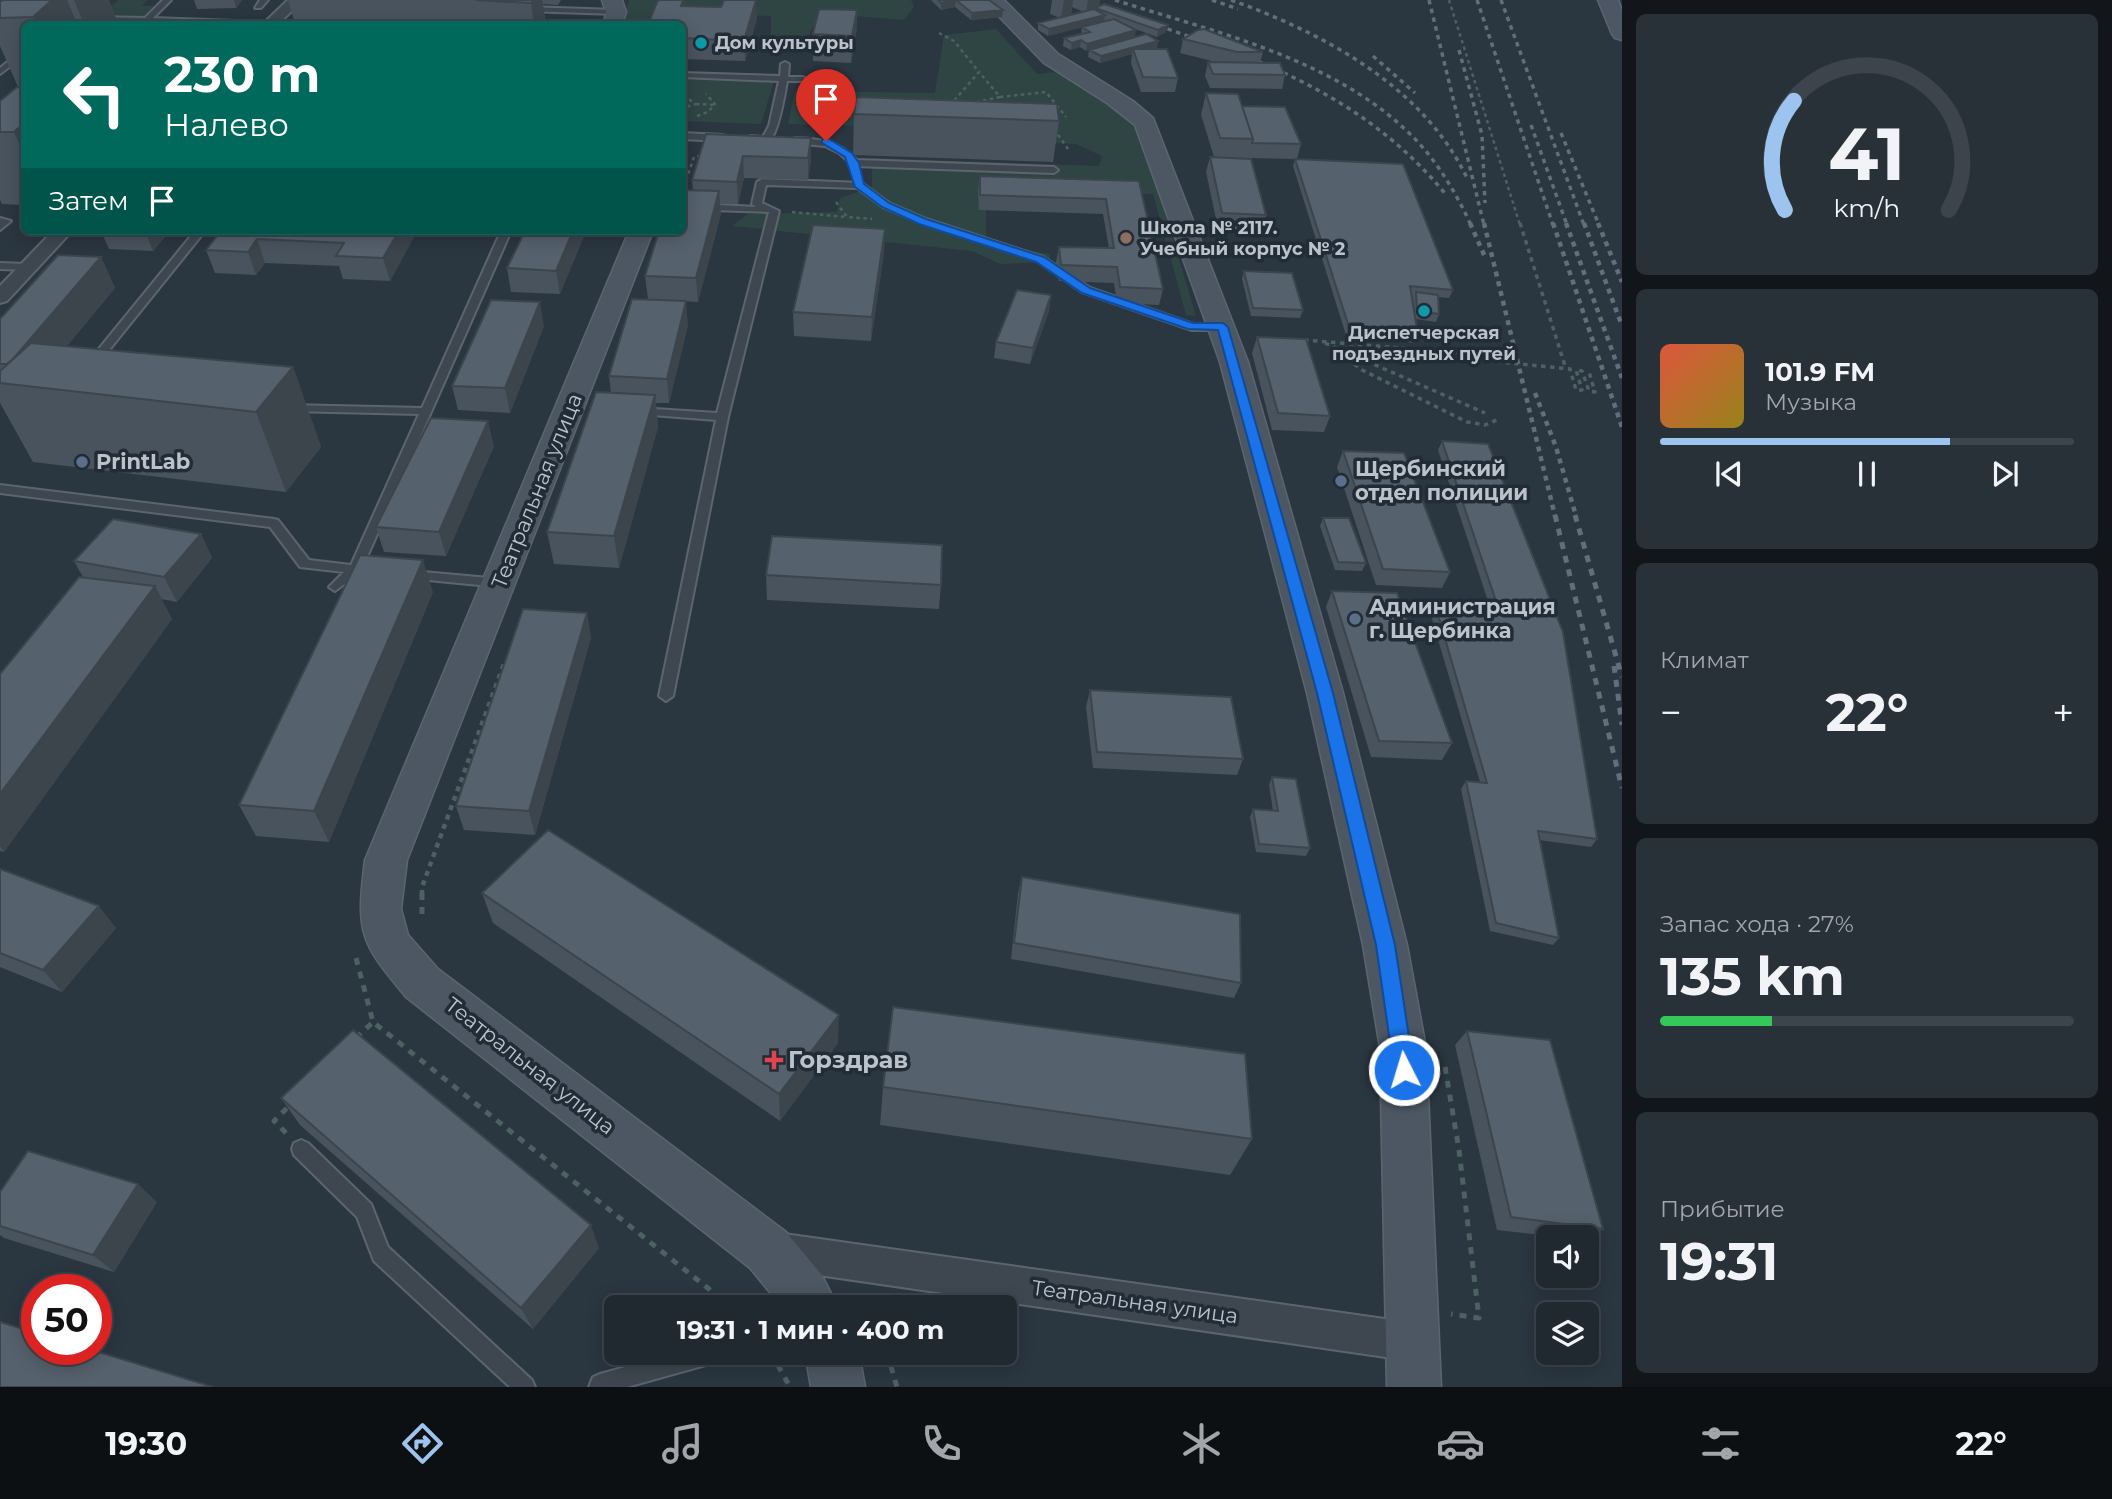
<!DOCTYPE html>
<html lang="ru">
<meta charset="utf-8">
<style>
body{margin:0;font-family:Montserrat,sans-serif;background:#283038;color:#f1f3f6;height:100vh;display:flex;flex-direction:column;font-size:26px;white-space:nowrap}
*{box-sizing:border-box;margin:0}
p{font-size:23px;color:#a2a6ab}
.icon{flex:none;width:38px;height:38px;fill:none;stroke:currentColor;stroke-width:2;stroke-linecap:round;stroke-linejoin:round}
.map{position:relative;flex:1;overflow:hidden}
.panel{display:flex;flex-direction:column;gap:14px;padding:14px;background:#12161a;width:490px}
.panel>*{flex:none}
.hud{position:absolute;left:21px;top:21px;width:665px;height:214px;border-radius:10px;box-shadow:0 4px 18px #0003,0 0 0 2px #3d444c;background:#00695c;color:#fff;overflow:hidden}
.tools{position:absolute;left:1536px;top:1225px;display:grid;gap:14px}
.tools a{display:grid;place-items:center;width:63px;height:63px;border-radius:10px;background:#202830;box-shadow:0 4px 18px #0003,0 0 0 2px #3d444c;font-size:35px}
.speed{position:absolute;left:21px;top:1274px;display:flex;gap:14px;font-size:35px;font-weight:700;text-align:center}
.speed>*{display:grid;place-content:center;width:91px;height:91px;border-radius:50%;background:#202830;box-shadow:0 4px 18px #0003,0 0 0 2px #3d444c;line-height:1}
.speed .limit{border:10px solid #d22;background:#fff;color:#111}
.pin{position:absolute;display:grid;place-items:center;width:60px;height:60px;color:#fff;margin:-72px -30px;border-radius:50% 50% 50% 0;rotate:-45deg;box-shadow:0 0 7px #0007}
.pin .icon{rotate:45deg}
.me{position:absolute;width:77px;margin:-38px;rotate:355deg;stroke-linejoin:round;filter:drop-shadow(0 0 5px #0008)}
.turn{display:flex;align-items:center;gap:24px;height:147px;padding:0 28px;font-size:32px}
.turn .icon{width:91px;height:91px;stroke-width:2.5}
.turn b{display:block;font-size:49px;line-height:60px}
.then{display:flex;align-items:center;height:66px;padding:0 28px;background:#0003;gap:14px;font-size:26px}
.big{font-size:52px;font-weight:700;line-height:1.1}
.panel .card{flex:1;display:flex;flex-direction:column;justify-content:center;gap:10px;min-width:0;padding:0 24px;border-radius:10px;background:#283038}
.panel .dial{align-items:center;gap:0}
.dial svg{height:182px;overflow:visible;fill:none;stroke:#3d444c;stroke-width:7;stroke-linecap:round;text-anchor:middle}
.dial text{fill:#f1f3f6;stroke:none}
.song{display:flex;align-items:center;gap:21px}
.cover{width:84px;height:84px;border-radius:10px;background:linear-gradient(135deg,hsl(10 70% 55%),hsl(50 70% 35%))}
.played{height:7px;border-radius:4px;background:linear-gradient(90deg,#9cc4ee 70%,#3d444c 70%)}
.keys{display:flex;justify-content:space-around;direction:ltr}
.heat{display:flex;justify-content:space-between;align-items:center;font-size:38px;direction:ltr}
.charge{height:10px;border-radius:5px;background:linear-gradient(90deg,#34c759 27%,#3d444c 0)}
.trip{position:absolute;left:604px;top:1295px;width:413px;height:70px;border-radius:10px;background:#202830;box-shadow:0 4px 18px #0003,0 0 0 2px #3d444c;font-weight:700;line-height:70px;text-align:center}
.menu{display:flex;height:112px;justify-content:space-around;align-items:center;background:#0d1013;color:#a2a6ab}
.menu .icon{width:49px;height:49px}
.menu .current{color:#9cc4ee}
.menu b{font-size:32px;color:#f1f3f6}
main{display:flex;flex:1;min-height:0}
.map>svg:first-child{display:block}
</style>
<main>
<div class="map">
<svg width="1622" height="1387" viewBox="0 0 1622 1387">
<rect width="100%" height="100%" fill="#2a3640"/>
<path fill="#2f4543" d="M118 0H147L142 6H154L142 18 100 16Z
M629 0H911L914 7 904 20 830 14 812 28 803 51 771 49V16C721 14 672 24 622 24Z
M996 29 1037 74 1054 72 1113 101 1139 125 1196 316 1186 315 1153 194 986 189V236L1018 249 1050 254V262L1000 264 972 251 732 226 748 214 837 212 840 198 872 187V158L1099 166 1102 156 1076 144 862 135V126L788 124 795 91 935 93 944 35Z
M683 76 774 81 761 124 683 121Z"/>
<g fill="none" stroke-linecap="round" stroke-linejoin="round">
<defs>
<path id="lane" d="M163 0H171L153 18 262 22 266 24 97 21 93 19 97 17 145 18Z
M260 0H268L261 8H255Z
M528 7 616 10 620 12 616 14 525 11 524 9Z
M21 51H24V56L0 74V68Z
M785 62 789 64 788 77H803L807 79 803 81H787C785 93 778 137 768 142 762 145 750 141 746 139L750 136 763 137 769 126 779 81 682 77V73L780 76 781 64Z
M682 133 723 135 727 138 723 141 682 139Z
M795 138C819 139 840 141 857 160L1054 167 1058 170 1054 173 854 166 839 153 825 146 792 143 791 141Z
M762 179 862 183 889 203 926 219 1043 257 1090 288 1193 324H1223L1228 327 1223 330H1192L1082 292 1037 261 920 223 883 207 857 188 766 185 762 203 779 211 728 417 673 696 666 701 659 696 716 420 639 414 633 411 639 408 717 413 769 212 682 209V203L756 207 752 204 757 182Z
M0 218 11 221 0 230Z
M195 231H205L97 365H89V361Z
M501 231H511L363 566 376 568 377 571 376 574H358L335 591 329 587 344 572 300 567 270 527 0 493V485L274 519 278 520 309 560 351 565 419 414 289 411 283 408 289 405 422 408Z
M0 263 28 264 33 267 28 270 0 269Z
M412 571 500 579 506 583 500 587 407 578 406 575 407 572Z
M301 1140 308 1143 371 1204 388 1247 532 1380 535 1387H510L374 1261 357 1217 294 1155 292 1149 294 1143Z
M677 1353H723L720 1360 713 1363 627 1387H589L593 1377 600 1374Z"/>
<path id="street" d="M288 0H303L278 24H263Z
M53 231H72L7 301 0 303V286Z
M770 1232 1413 1323 1426 1329 1432 1342 1426 1355 1413 1361 770 1268 757 1263 752 1250 757 1237Z"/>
<path id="secondary" d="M602 0H622L626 12 622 24H604L606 12Z
M983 0H1004L1058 54 1133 101 1153 118 1248 362 1343 693 1407 945 1426 1048 1441 1387H1387L1380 1048 1363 945 1307 693 1220 362 1135 125 1107 103 1044 63Z
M1598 0H1618L1622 11V40L1615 38 1612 34Z
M629 231H653L407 860 401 909 408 935 438 969 786 1232 821 1274 838 1307H782L750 1268 406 997C359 941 356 933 365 860Z
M805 1353H859L865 1387H811Z"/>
</defs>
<use href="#lane" stroke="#5c656e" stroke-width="4"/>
<use href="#street" stroke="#5c656e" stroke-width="4"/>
<use href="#secondary" stroke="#5c656e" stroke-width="3"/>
<path stroke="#4e6162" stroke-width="2.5" stroke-dasharray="3.5 3.5" stroke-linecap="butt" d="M1449 0 1520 225
M939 33 954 41 979 72 952 103
M1000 97 1046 92 1066 117
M682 100H690L696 104 682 108
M976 102 1000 97 979 72
M696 104 715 105
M697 116 708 112 715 104 706 94
M809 122 812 121 816 107 859 105
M1054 129 1068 149
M684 187 694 157 699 156
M836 202 847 217 872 219
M792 212 846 217"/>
<path stroke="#4e6162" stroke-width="3.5" stroke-dasharray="4.5 4.5" stroke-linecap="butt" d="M1520 223 1566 369
M1304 340 1499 356 1500 362 1570 369 1576 390H1582L1576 370 1582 371 1589 391 1595 392 1589 372
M1325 343 1485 413
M1355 356 1353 363 1362 370 1467 422 1485 425 1499 419"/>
<path stroke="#4e6162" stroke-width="4.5" stroke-dasharray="5 5" stroke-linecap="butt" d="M422 895V887L505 661"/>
<path stroke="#4e6162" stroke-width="5" stroke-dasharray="7 7" stroke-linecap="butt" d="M422 893V921
M356 958 373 1022 709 1289 727 1307
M356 1038 373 1022
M1445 1067 1459 1150 1479 1318 1451 1314
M286 1133 274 1121 291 1104
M865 1297 870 1307
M771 1353 790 1387
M887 1353 897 1387"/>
<use href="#lane" fill="#3e4750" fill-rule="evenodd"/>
<use href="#street" fill="#3e4750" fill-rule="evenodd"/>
<use href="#secondary" fill="#4c5763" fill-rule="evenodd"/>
<path stroke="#626e79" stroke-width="3.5" stroke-dasharray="4.5 4.5" stroke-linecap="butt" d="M1115 0C1214 32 1332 58 1409 133 1436 159 1455 191 1471 225
M1212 0 1238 9
M1231 0C1323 33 1423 86 1467 178
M1429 0 1484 225
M1477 0 1553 225
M1501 0 1584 225
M1159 26 1205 42
M1459 50 1482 135 1485 203
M1242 55C1323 87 1392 128 1447 196
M1373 56 1415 93
M1531 125 1567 225
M1561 133 1599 225"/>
<path stroke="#626e79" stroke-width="4.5" stroke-dasharray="5 5" stroke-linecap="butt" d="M1470 223 1485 257
M1484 223 1555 516
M1553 223 1622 427
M1566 223 1622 378
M1584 223 1622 326
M1598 223 1622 282
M1535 393 1556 447 1576 516"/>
<path stroke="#626e79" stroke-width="5" stroke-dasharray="7 7" stroke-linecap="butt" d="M1555 515 1622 788
M1575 515 1622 677
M1614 666 1622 725"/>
</g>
<path fill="#49535e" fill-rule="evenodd" d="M3 0H109L118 24H24V205L2 204 0 200V101L18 87 0 46V2Z
M194 0H242L236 8 197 9Z
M288 0H561L558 5 543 4 546 24H295Z
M685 0V6L757 18 745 61 682 59V24Z
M931 0H989L1002 17 971 20 955 7 941 10Z
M1052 0H1100L1099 6 1166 32 1157 37 1130 27 1135 37 1158 41 1157 48 1153 49 1178 78 1175 92H1141L1131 63 1132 54 1100 63 1088 57 1089 50 1086 51 1080 47 1071 50 1063 46 1064 38 1081 34 1082 27 1048 36 1038 30V23L1060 18 1050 14ZM1072 7 1084 12 1071 15Z
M857 10 856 37 851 63 813 61V34Z
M1183 39 1263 52 1260 63 1285 75 1282 89 1210 88 1205 76 1208 62H1216L1180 53Z
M1206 93 1242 106 1301 144 1297 159 1453 290 1449 298 1438 297 1439 314 1436 322 1416 319 1418 335 1415 343 1346 335 1293 166 1295 159 1248 158 1266 215 1262 231 1218 228 1206 172 1210 157H1214L1201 115Z
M854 114 1059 121 1053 162 853 155Z
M706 134 811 138V160L808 180 744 178 738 204H720L721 214 698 302 648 299 645 276 693 190 692 180Z
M980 176 1139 181 1163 289 1159 305 1117 303 1114 283 1059 281 1056 262 1059 247 1109 248 1103 214 979 210 978 191Z
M885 229 884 252 871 341 794 336 793 312Z
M101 231H170L153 251 109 249Z
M221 231 415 235 390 281 343 279 339 266 265 263 256 275 215 273 206 250Z
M525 231H586L560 294 511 292 507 268Z
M101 257 115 288 67 346 293 367 321 447 286 492 33 462 0 403V319Z
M1244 271 1303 310 1300 318 1251 316 1242 279Z
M1051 295 1049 311 1030 364 994 358 996 342Z
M688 325 669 403H656L658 427 619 568 554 564 547 532 611 393 609 376Z
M544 326 510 413 458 410 452 386Z
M1257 337 1330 416 1324 432 1272 430 1252 353Z
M1442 441 1597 839 1591 847 1539 840 1559 938 1553 945 1490 931 1461 789 1466 781 1480 782 1432 619 1437 611 1492 613 1438 450Z
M494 446 446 556 384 552 376 527Z
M1343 451 1450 572 1442 588 1376 585 1337 467Z
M1323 518 1366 563 1362 571 1335 570 1320 526Z
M201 534 212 558 177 602 161 599 172 619 4 852 0 851V674L83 577 74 561Z
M766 575 941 585 939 609 767 600Z
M1332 591 1452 743 1442 760 1371 757 1326 607Z
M433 592 329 842 256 836 239 805Z
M587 613 591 638 535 835 464 830 456 806Z
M1090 690 1243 759 1237 775 1093 768 1086 707Z
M1272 777 1310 848 1306 856 1256 852 1250 817 1253 809 1273 811 1269 785Z
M0 869 116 928 62 992 0 967Z
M1022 877 1241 983 1234 998 1011 959 1018 893Z
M482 893 838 1043 780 1121 493 923Z
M1467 1031 1603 1229 1588 1241 1587 1237H1559L1497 1230 1455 1045Z
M883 1087 1252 1139 1230 1175 880 1125Z
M281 1098 599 1248 533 1329 300 1125Z
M0 1192 157 1202 114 1272 4 1238 0 1235Z"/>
<path fill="#3c444c" d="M52 0H67L77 24H36L33 17Z
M74 0H109L118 24H84Z
M234 0H242L236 8Z
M533 0H542L546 24H534L531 3Z
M756 0 757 18 745 61 744 41Z
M956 0 955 7 941 10V3Z
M1064 0H1073L1071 15 1061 18Z
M1088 0H1100L1099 7 1086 13Z
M857 10 856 37 851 63 852 36Z
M1003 10 1002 17 971 20 972 13Z
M1105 15 1104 22 1048 36 1049 29Z
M1168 25 1166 32 1157 37 1158 30Z
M1136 30 1135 37 1086 51 1087 44Z
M1081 40 1080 47 1071 50 1072 43Z
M1158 41 1157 48 1135 54 1133 49 1132 54 1100 63 1101 56Z
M24 123V154L14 132Z
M811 138V160L808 180V158Z
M743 156 744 178 738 204 737 182Z
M719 191 721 214 698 302 696 278Z
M885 229 884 252 871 341 872 317Z
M145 231H170L153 251Z
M399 231H414L415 235 390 281 383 258Z
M573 231H586L560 294 556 271Z
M257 239 265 263 256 275 248 252Z
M101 257 115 288 33 387 9 364Z
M1051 295 1049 311 1030 364 1033 348Z
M686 301 688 325 669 403 667 379Z
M540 302 544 326 510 413 505 388Z
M293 367 321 447 286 492 256 412Z
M655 395 658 427 619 568 614 536Z
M488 421 494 446 446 556 439 532Z
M201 534 212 558 177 602 164 577Z
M423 560 433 592 329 842 314 811Z
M155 586 172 619 4 852 0 846V794Z
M587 613 591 638 535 835 529 811Z
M99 906 116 928 62 992 43 970Z
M839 1015 838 1043 780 1121 779 1094Z
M138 1184 157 1202 114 1272 93 1255Z
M591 1225 599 1248 533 1329 521 1308Z"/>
<path fill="#55616d" stroke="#3c444c" stroke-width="2" d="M3 0H52L33 17 0 18V2Z
M475 0H533L531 3Z
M658 0H683L681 6 721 7 724 0H756L744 41 682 38V24H648Z
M938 0H956L941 3Z
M956 0H989L1003 10 972 13Z
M1104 4 1168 25 1158 30 1095 8Z
M819 9 857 10 852 36 813 34Z
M1094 9 1105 15 1049 29 1038 23Z
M1114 19 1136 30 1087 44 1081 40 1072 43 1064 38 1090 32 1082 27Z
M1204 29 1263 52H1237L1183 39 1198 30Z
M1146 34 1158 41 1101 56 1089 50Z
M1133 49H1167L1178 78 1143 77Z
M1208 62 1280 63 1285 75 1213 74Z
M17 87H24V123L14 132H0V101Z
M1206 93 1238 94 1253 139 1220 138Z
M856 97 1057 104 1059 121 854 114Z
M1242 106 1285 107 1301 144 1252 143 1253 139Z
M706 134 811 138 808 158 743 156 737 182 692 180Z
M1210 157 1251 159 1266 215 1222 213Z
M1295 159 1403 164 1453 290 1410 286 1418 335 1349 327Z
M980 176 1139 181 1163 289 1120 287 1117 267 1061 265 1059 247 1114 248 1106 199 980 195Z
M682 190 719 191 696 278 645 276 659 231H682Z
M813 225 885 229 872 317 793 312Z
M221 231H399L383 258 336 256 344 243 257 239 248 252 206 250Z
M525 231H573L556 271 507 268Z
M58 255 101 257 13 359 7 364H0V319Z
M1244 271 1292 273 1303 310 1253 308Z
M1017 290 1051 295 1033 348 996 342Z
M1416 292 1438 295 1439 314 1417 311Z
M632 299 686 301 667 379 609 376Z
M491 300 540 302 505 388 452 386Z
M1257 337 1306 339 1330 416 1278 413Z
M31 343 293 367 256 412 0 383V371Z
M596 392 655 395 614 536 547 532Z
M431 418 488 421 439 532 376 527Z
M1442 441 1488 444 1563 632 1597 839 1538 831 1559 938 1496 923 1466 781 1487 783 1437 611 1500 613Z
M1343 451 1404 453 1450 572 1383 569Z
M1323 518H1349L1366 563 1338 562Z
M113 519 201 534 164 577 74 561Z
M772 536 942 545 941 585 766 575Z
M360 555 423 560 314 811 239 805Z
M79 577 155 586 0 794V674Z
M1332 591 1397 593 1452 743 1379 741Z
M523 609 587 613 529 811 456 806Z
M1090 690 1231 697 1243 759 1097 752Z
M1272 777 1296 779 1310 848 1259 844 1253 809 1278 811Z
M548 830 839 1015 779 1094 482 893Z
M0 869 99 906 43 970 0 953Z
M1022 877 1240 914 1241 983 1014 943Z
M893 1007 1245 1054 1252 1139 883 1087Z
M353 1030 591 1225 521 1308 281 1098Z
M1467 1031 1550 1040 1603 1229 1511 1217Z
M28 1151 138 1184 93 1255 0 1226V1192Z
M0 1322 37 1333V1349H89L213 1387H0Z"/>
<path fill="#1a73e8" stroke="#114b97" stroke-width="2" d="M822 139H829L852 153 859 163 864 184 889 203 926 219 1044 257 1090 288 1193 323H1223L1228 327 1333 693 1395 945 1414 1070 1411 1077 1404 1080 1397 1077 1394 1070 1376 945 1317 693 1218 330 1188 329 1082 293 1036 262 919 224 882 207 855 187 845 157 822 143Z"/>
<g fill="#0f9aa8" stroke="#222c36" stroke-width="2.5">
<circle cx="701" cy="43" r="7"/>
<circle cx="1424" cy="311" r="7"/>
</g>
<circle fill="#8d6e63" stroke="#222c36" stroke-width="2.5" cx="1126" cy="238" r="7"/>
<g fill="#5c6f8a" stroke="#222c36" stroke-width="2.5">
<circle cx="82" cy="462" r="7"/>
<circle cx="1341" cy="481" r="7"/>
<circle cx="1355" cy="619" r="7"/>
</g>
<path fill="#e0444e" stroke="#222c36" stroke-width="2.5" d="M770.5 1049.5h7v7h7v7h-7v7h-7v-7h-7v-7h7z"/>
<g text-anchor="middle" stroke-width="7" stroke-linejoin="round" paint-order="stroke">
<g font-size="18" font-weight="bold" fill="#bbc2ca" stroke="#222c36" text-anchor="start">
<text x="715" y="49">Дом культуры</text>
<text x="1140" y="234">Школа № 2117.<tspan x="1140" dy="21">Учебный корпус № 2</tspan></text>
<text x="1424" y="339" text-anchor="middle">Диспетчерская<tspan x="1424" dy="21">подъездных путей</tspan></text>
</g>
<g font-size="21" font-weight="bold" fill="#bbc2ca" stroke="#222c36" text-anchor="start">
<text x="96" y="469">PrintLab</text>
<text x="1355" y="476">Щербинский<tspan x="1355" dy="24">отдел полиции</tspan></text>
<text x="1369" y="614">Администрация<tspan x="1369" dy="24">г. Щербинка</tspan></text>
</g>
<g font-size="21" fill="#bbc2ca" stroke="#222c36">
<text transform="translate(537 491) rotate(-68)" y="7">Театральная улица</text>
<text transform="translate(530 1066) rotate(38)" y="7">Театральная улица</text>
<text transform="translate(1135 1302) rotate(8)" y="7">Театральная улица</text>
</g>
<g font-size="24" font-weight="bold" fill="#bbc2ca" stroke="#222c36" text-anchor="start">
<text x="788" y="1068">Горздрав</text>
</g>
</g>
</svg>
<div class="tools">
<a><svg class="icon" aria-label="sound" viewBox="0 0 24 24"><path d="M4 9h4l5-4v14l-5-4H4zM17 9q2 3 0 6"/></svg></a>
<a><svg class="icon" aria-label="layers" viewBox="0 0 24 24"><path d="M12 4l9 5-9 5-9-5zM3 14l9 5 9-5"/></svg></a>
</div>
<div class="speed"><div class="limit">50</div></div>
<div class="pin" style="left:826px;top:141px;background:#d93025"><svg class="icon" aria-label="arrive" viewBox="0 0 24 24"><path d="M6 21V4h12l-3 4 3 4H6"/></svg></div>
<svg class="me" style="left:1404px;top:1070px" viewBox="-20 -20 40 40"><circle r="17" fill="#1a73e8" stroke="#fff" stroke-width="3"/><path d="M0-11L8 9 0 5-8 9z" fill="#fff"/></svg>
<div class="trip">19:31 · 1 мин · 400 m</div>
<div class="hud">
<div class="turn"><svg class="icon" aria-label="left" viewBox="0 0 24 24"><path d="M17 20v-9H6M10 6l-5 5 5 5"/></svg><div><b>230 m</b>Налево</div></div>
<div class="then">Затем<svg class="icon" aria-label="arrive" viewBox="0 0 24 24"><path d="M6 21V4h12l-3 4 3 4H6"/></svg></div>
</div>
</div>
<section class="panel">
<div class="card dial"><svg viewBox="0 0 100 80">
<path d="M14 69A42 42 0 1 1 86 69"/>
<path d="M14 69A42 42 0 0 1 18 21" stroke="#9cc4ee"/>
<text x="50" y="56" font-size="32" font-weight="700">41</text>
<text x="50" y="72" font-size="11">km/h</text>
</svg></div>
<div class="card">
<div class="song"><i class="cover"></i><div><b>101.9 FM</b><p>Музыка</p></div></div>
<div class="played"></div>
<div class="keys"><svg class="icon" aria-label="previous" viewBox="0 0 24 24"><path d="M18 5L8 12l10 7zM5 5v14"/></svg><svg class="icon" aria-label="pause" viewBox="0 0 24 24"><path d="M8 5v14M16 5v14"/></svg><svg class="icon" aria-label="next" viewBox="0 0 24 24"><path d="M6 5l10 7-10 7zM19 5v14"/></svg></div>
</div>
<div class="card"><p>Климат</p>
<div class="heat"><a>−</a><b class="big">22°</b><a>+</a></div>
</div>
<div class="card"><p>Запас хода · 27%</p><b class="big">135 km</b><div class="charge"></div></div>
<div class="card"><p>Прибытие</p><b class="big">19:31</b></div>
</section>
</main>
<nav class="menu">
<b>19:30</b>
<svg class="icon current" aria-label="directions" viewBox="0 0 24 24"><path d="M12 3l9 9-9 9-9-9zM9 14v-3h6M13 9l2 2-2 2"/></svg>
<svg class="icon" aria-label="music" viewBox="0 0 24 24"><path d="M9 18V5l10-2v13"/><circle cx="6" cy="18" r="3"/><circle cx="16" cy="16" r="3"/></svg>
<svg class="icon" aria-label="phone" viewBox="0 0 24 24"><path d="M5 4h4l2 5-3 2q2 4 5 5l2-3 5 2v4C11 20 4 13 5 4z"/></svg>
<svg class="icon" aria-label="climate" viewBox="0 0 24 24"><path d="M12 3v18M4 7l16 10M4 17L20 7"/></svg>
<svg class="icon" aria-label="car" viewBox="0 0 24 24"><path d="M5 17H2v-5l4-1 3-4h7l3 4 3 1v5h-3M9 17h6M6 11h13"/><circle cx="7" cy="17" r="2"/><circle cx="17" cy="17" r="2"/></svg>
<svg class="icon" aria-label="filters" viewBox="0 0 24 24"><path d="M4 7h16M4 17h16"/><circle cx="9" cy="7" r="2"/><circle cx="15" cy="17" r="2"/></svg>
<b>22°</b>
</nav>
